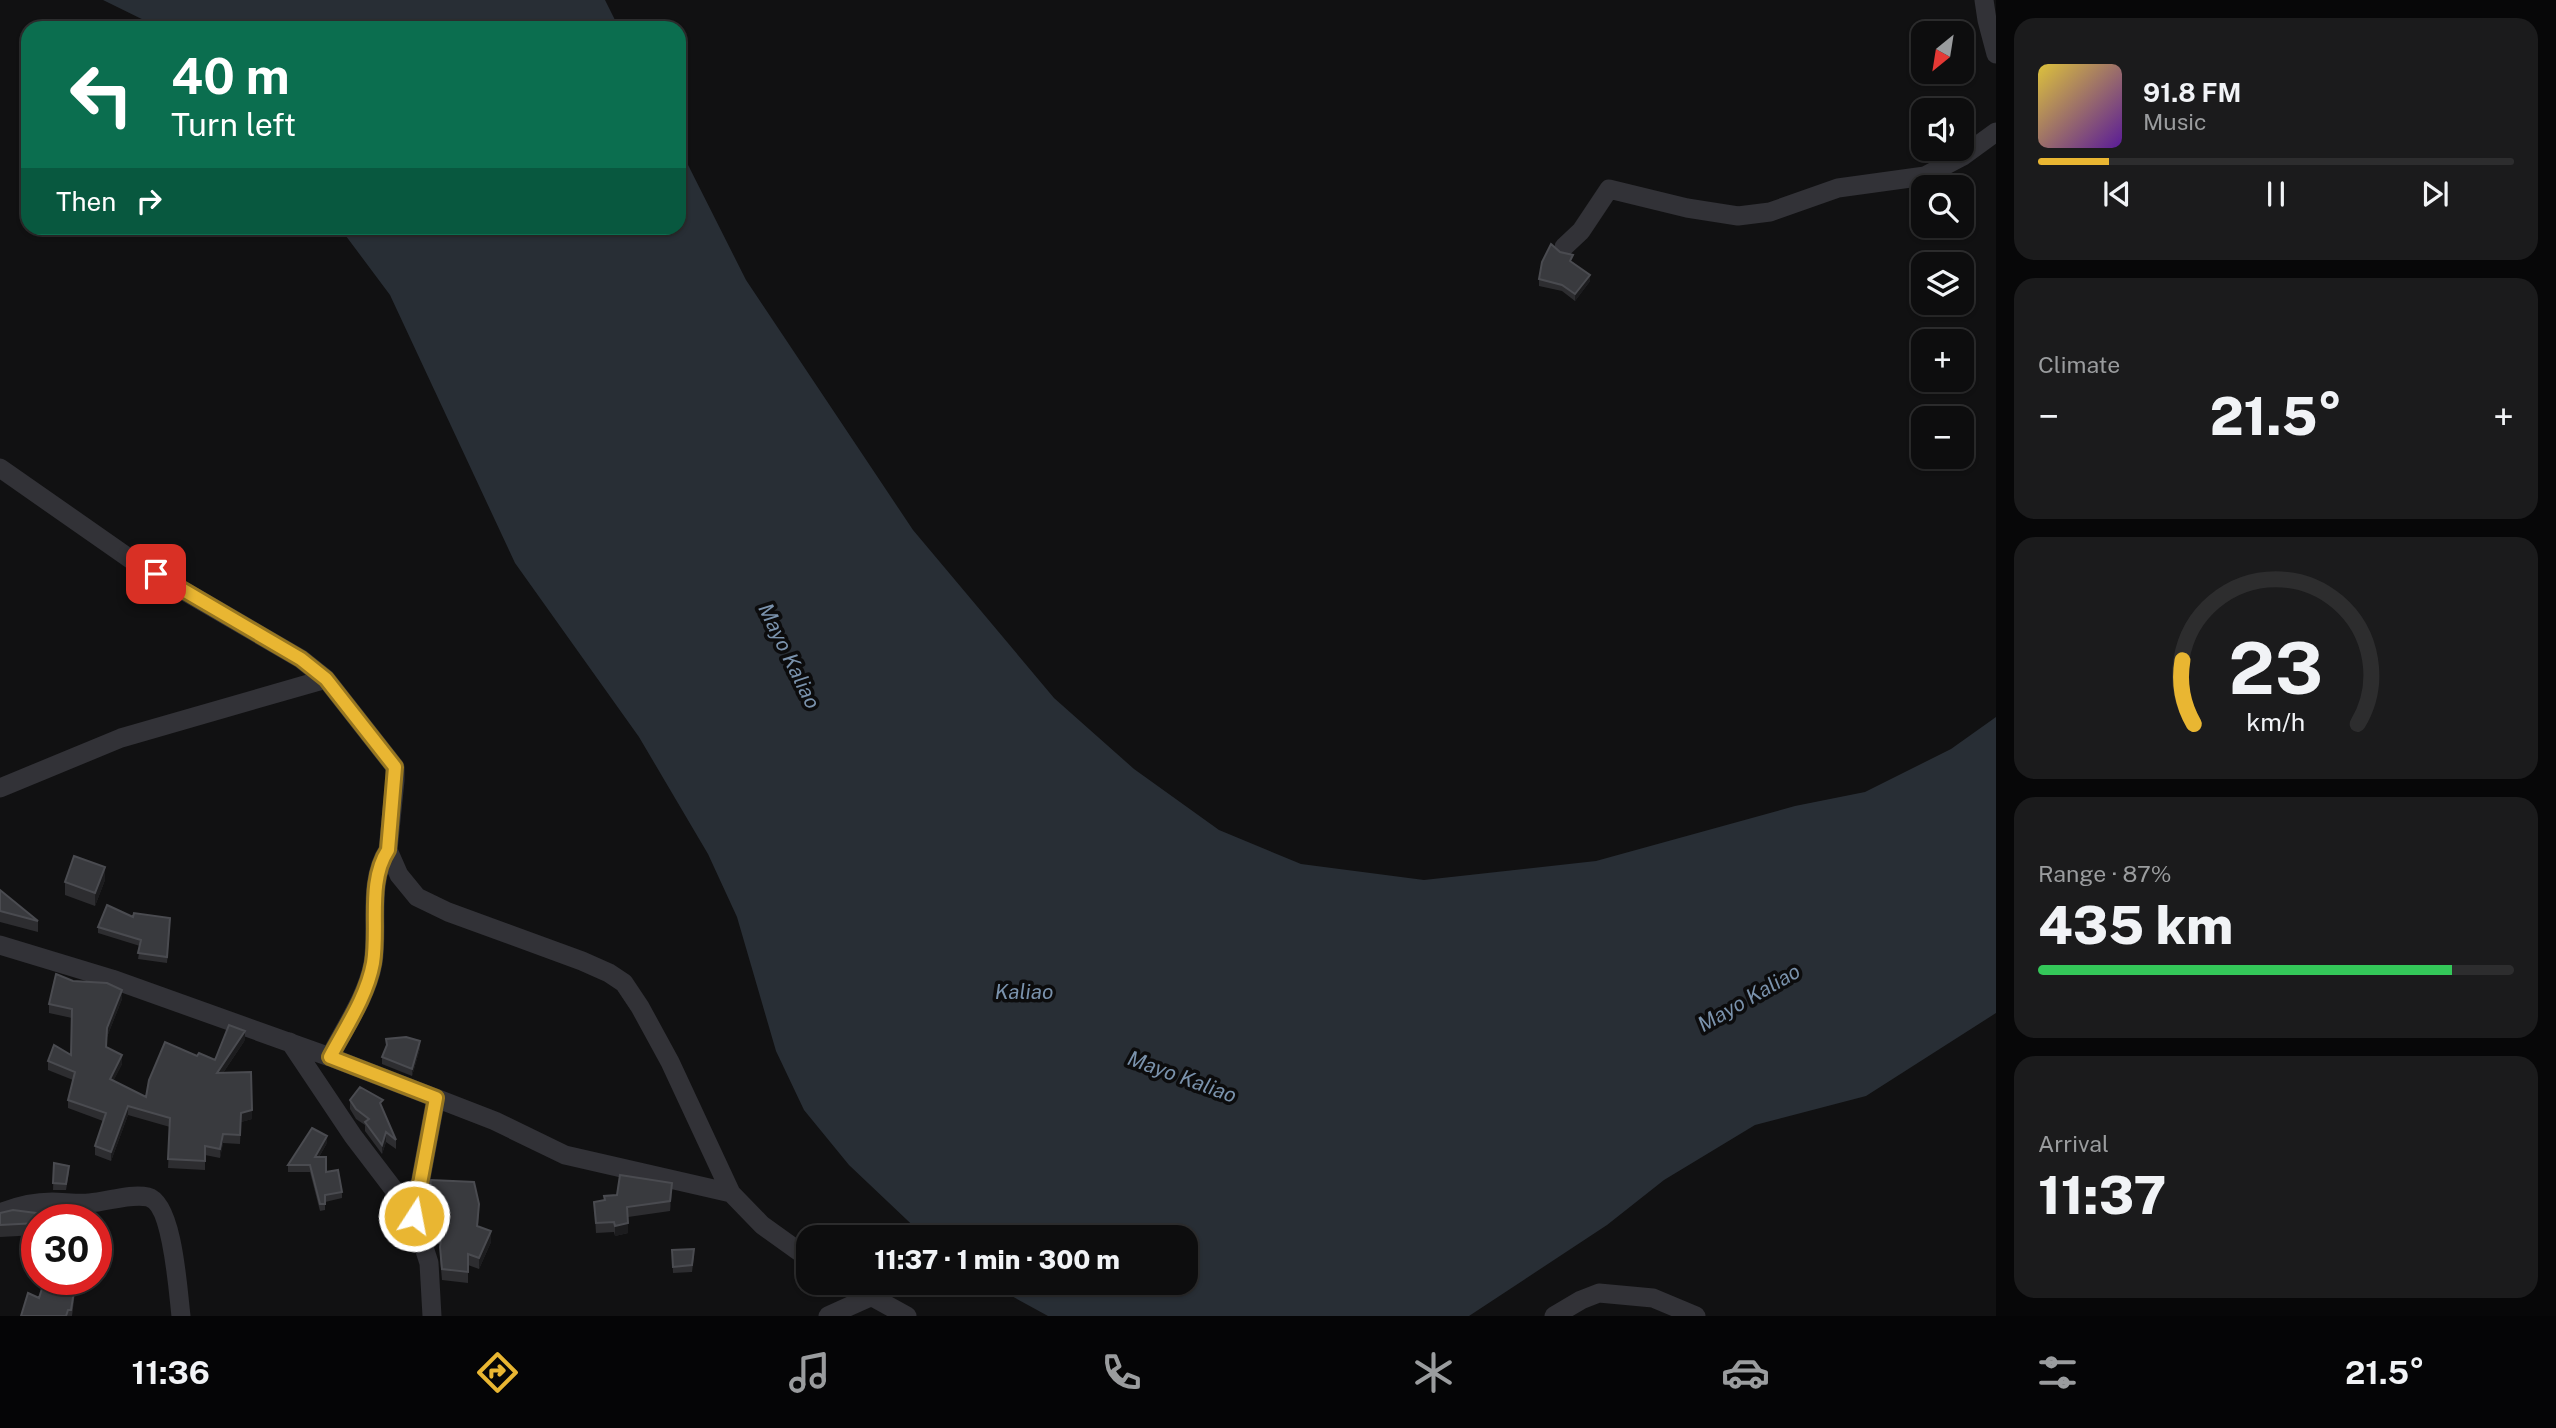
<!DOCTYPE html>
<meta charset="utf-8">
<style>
body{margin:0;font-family:"Public Sans",sans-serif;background:#1b1b1c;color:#f1f3f6;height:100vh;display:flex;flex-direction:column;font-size:26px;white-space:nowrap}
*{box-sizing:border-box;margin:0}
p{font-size:23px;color:#9a9c9e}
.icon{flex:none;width:38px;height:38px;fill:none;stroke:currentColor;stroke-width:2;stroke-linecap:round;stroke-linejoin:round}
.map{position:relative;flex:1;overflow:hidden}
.side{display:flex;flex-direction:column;gap:18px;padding:18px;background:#070708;width:560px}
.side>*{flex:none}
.top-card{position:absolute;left:21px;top:21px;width:665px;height:214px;border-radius:21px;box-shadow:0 2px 5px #0004,0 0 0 2px #2d2d2e;background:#0b6e4f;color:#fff;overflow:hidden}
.needle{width:46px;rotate:210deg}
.tools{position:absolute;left:1911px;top:21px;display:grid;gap:14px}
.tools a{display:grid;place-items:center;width:63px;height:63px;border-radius:14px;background:#0d0d0e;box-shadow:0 2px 5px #0004,0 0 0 2px #2d2d2e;font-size:35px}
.speed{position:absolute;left:21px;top:1204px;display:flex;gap:14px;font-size:35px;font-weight:700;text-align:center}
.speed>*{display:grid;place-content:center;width:91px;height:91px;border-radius:50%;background:#0d0d0e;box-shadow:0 2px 5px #0004,0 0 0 2px #2d2d2e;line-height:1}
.speed .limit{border:10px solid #d22;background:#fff;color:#111}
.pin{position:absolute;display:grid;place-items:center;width:60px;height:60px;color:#fff;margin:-30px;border-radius:14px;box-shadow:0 4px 10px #0006}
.me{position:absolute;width:77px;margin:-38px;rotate:11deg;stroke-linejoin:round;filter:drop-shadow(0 0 5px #0008)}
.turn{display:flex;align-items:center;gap:24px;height:147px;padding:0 35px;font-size:32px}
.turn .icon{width:91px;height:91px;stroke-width:2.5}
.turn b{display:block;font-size:49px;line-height:60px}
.then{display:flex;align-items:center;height:66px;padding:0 35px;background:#0003;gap:14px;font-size:26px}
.big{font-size:52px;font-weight:800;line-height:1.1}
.side .card{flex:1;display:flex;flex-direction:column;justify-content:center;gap:10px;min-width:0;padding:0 24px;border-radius:21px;background:#1b1b1c}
.side .dial{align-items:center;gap:0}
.dial svg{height:182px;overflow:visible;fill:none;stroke:#2d2d2e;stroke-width:7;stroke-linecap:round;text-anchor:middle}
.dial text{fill:#f1f3f6;stroke:none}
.song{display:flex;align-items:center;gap:21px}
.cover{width:84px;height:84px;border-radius:10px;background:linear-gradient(135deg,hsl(50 70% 55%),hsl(270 70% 35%))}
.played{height:7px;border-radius:4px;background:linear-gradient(90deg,#e9b632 15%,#2d2d2e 15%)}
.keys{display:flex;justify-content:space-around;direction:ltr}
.heat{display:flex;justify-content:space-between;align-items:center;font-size:38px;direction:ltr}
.charge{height:10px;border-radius:5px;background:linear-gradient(90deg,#34c759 87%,#2d2d2e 0)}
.trip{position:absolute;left:796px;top:1225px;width:402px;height:70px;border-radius:21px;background:#0d0d0e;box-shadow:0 2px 5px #0004,0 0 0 2px #2d2d2e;font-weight:800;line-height:70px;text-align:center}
.dock{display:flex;height:112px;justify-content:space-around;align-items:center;background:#050506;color:#9a9c9e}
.dock .icon{width:49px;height:49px}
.dock .on{color:#e9b632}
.dock b{font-size:32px;color:#f1f3f6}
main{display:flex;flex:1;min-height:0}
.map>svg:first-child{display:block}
</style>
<main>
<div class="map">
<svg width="1996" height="1316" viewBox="0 0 1996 1316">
<rect width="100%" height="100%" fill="#111112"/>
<path fill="#282e35" d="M103 0H605L619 28H160Z
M679 147 746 280 913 530 1054 698 1134 769 1219 830 1301 864 1424 880 1596 861 1795 806 1865 792 1951 749 1996 717V1013L1866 1096 1755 1125 1664 1180 1607 1225 1469 1316H1048L988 1283H1186V1237H925L849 1165 804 1110 776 1051 737 917 708 854 639 737 515 563 390 295 340 228H679Z"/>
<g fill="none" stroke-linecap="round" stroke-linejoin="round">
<path stroke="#323237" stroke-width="19" d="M1984 0 1987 20 1996 54
M1564 247 1581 231 1609 189 1687 208 1738 216 1770 212 1838 188 1925 176 1963 156 1996 132
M0 468 136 563 301 659 326 679 395 767V780L388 850 399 875 417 897 448 912 582 961 609 973 624 983 640 1007 670 1062 731 1193 762 1225 808 1258
M0 788 121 738 326 679
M0 945 112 979 330 1057 495 1121 565 1155 731 1193
M290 1042 353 1136 414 1216 429 1263 432 1316
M330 1057C345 1027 367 996 373 963 379 927 367 882 388 850
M0 1213C17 1206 33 1202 52 1202 64 1202 77 1204 89 1203 107 1202 130 1193 148 1197 173 1203 178 1292 181 1316
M414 1216 436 1098
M847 1283 907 1316
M828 1316 870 1297
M1554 1316 1581 1300 1599 1293 1653 1298 1696 1316"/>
</g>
<path fill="#2d2d30" d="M1573 262 1590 281 1575 301 1562 291 1539 286V279Z
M105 880 95 906 65 895V882Z
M0 890 38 921V932L0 922Z
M133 917 170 924 167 963 138 959 140 946 98 933V927Z
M122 999 107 1037V1047L122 1064 113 1081 146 1097 197 1056 215 1060 245 1040 223 1073 252 1119 241 1122 240 1144 223 1143 220 1158 205 1155V1170L168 1168 170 1127 128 1115 111 1161 95 1155V1146L103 1121 68 1108V1100L73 1080 48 1070V1061L71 1055 72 1018 49 1013V1004Z
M386 1046 420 1048 412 1076 382 1064V1057Z
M350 1100 383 1109 396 1140V1149L386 1142 382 1154 365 1131V1125L356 1119 350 1109Z
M327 1143 319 1157 326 1172 342 1192V1198L325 1202V1210L320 1211 310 1172H288V1165Z
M54 1163 69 1172 66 1190H53Z
M672 1193 670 1211 628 1217V1233L615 1236 614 1232 596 1233 594 1202Z
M427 1204 479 1214 478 1226 491 1242 479 1269 468 1265V1283L442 1280 440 1258 441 1244H436L427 1215Z
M0 1213 37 1220V1235L0 1237Z
M672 1250 694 1255 692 1272 673 1273Z
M75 1292 72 1316H21L39 1298Z"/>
<path fill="#1c1c1e" d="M1590 275V281L1575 301V294Z
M105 867V880L95 906V893Z
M122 990V999L107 1037V1028Z
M245 1031V1040L217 1082V1073Z
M420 1041V1048L412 1076V1069Z
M122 1055V1064L110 1088V1079Z
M128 1106V1115L111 1161V1152Z
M252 1110V1119L241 1122 240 1144 241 1113Z
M386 1132V1142L382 1154V1145Z
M223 1134V1143L220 1158V1149Z
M327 1136V1143L315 1163V1157Z
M672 1183V1193L670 1211V1201Z
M628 1223V1233L615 1236V1226Z
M491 1231V1242L479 1269V1258Z"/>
<path fill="#393a3e" stroke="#4a4b50" stroke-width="2" d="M1551 244 1560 252 1573 255 1570 261 1590 275 1575 294 1562 285 1539 279 1542 262Z
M74 856 105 867 95 893 65 882Z
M0 890 38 921 0 911Z
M107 905 133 917 134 913 170 918 167 957 138 953 141 940 98 927Z
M56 974 73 981 107 983 122 990 107 1028 106 1047 122 1055 110 1079 146 1097 149 1080 165 1042 197 1056 199 1053 215 1060 229 1025 245 1031 217 1073 251 1072 252 1110 241 1113 240 1135 223 1134 220 1149 205 1146V1161L168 1159 170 1118 128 1106 111 1152 95 1146 106 1113 68 1100 75 1072 48 1061 54 1045 71 1055 72 1009 49 1004Z
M406 1037 420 1041 412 1069 382 1057 387 1045 386 1039Z
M360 1087 383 1100 380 1103 396 1140 386 1132 382 1145 365 1122 369 1119 356 1109 350 1100Z
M312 1128 327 1136 315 1157H326V1172L338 1170 342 1192 325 1195V1204H320L310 1165H288Z
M54 1163 69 1166 66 1184 53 1183Z
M620 1175 672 1183 670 1201 627 1207 628 1223 615 1226 614 1222 596 1223 594 1202 605 1200 604 1196 617 1195Z
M431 1180 474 1182 479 1204 477 1226 491 1231 479 1258 468 1254V1272L442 1269 440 1247 442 1233H436L427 1204Z
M13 1210 51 1215V1220H37V1223L0 1225V1213Z
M694 1249 692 1265 673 1267 672 1250Z
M45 1279H59L75 1285 71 1310H68L66 1316H21L28 1293 39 1298Z"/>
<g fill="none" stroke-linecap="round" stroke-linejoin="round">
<defs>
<path id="route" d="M156 574 301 659 326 679 395 767 388 850C367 882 379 927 373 963 367 996 346 1027 330 1057L436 1098 414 1216"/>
</defs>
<use href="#route" stroke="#977620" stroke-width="18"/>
<use href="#route" stroke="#e9b632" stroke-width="12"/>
</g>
<g text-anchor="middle" stroke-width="7" stroke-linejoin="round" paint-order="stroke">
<g font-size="21" font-style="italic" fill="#7a92ac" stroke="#0c0c0d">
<text transform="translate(789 656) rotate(64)" y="7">Mayo Kaliao</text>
<text x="1024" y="999">Kaliao</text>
<text transform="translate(1749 998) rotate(-30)" y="7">Mayo Kaliao</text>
<text transform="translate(1182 1077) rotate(20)" y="7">Mayo Kaliao</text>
</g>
</g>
</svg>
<div class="tools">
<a><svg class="needle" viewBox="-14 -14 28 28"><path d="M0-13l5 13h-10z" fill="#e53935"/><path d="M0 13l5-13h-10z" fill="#9a9c9e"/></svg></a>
<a><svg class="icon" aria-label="sound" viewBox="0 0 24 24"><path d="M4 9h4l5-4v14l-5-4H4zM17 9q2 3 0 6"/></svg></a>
<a><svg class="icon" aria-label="search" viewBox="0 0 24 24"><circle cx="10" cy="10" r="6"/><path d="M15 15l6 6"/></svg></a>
<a><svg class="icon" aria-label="layers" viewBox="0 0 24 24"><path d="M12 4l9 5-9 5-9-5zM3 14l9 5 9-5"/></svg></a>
<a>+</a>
<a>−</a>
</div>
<div class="speed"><div class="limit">30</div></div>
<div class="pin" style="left:156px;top:574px;background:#d93025"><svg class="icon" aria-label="arrive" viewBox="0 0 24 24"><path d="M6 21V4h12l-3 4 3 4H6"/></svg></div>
<svg class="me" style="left:414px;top:1216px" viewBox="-20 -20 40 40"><circle r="17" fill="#e9b632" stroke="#fff" stroke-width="3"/><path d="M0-11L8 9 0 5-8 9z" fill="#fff"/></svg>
<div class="trip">11:37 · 1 min · 300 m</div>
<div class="top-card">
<div class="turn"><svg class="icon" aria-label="left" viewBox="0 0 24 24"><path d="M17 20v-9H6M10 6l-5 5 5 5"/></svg><div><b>40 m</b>Turn left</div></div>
<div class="then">Then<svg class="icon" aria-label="right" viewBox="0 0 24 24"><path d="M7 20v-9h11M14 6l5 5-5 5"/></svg></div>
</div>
</div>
<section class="side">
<div class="card">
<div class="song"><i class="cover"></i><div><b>91.8 FM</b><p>Music</p></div></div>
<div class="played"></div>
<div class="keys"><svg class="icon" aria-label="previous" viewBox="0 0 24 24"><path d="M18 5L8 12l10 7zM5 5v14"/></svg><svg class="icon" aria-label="pause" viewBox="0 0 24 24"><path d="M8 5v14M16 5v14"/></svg><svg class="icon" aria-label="next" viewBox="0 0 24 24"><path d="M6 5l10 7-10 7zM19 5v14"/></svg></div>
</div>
<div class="card"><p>Climate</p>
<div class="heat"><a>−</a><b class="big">21.5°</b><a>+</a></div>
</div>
<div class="card dial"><svg viewBox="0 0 100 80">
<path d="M14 69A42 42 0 1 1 86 69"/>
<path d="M14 69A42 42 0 0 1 9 41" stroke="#e9b632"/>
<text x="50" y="56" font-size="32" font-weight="700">23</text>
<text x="50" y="72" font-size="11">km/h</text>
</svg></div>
<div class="card"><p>Range · 87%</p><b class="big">435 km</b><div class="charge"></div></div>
<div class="card"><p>Arrival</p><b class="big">11:37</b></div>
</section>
</main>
<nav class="dock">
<b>11:36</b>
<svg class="icon on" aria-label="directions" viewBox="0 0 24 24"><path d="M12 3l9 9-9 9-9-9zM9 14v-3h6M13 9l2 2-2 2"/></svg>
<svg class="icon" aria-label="music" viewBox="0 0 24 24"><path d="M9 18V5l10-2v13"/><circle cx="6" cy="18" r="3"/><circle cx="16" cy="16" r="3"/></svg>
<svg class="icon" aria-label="phone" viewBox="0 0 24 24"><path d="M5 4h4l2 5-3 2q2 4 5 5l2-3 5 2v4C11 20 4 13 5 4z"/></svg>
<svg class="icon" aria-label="climate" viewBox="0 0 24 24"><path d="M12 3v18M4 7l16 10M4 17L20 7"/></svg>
<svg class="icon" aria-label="car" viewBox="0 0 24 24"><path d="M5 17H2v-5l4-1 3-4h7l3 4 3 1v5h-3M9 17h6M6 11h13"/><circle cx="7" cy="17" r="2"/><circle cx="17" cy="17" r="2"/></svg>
<svg class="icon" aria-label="filters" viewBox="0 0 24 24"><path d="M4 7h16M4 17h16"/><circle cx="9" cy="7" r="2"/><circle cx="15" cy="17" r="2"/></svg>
<b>21.5°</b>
</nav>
